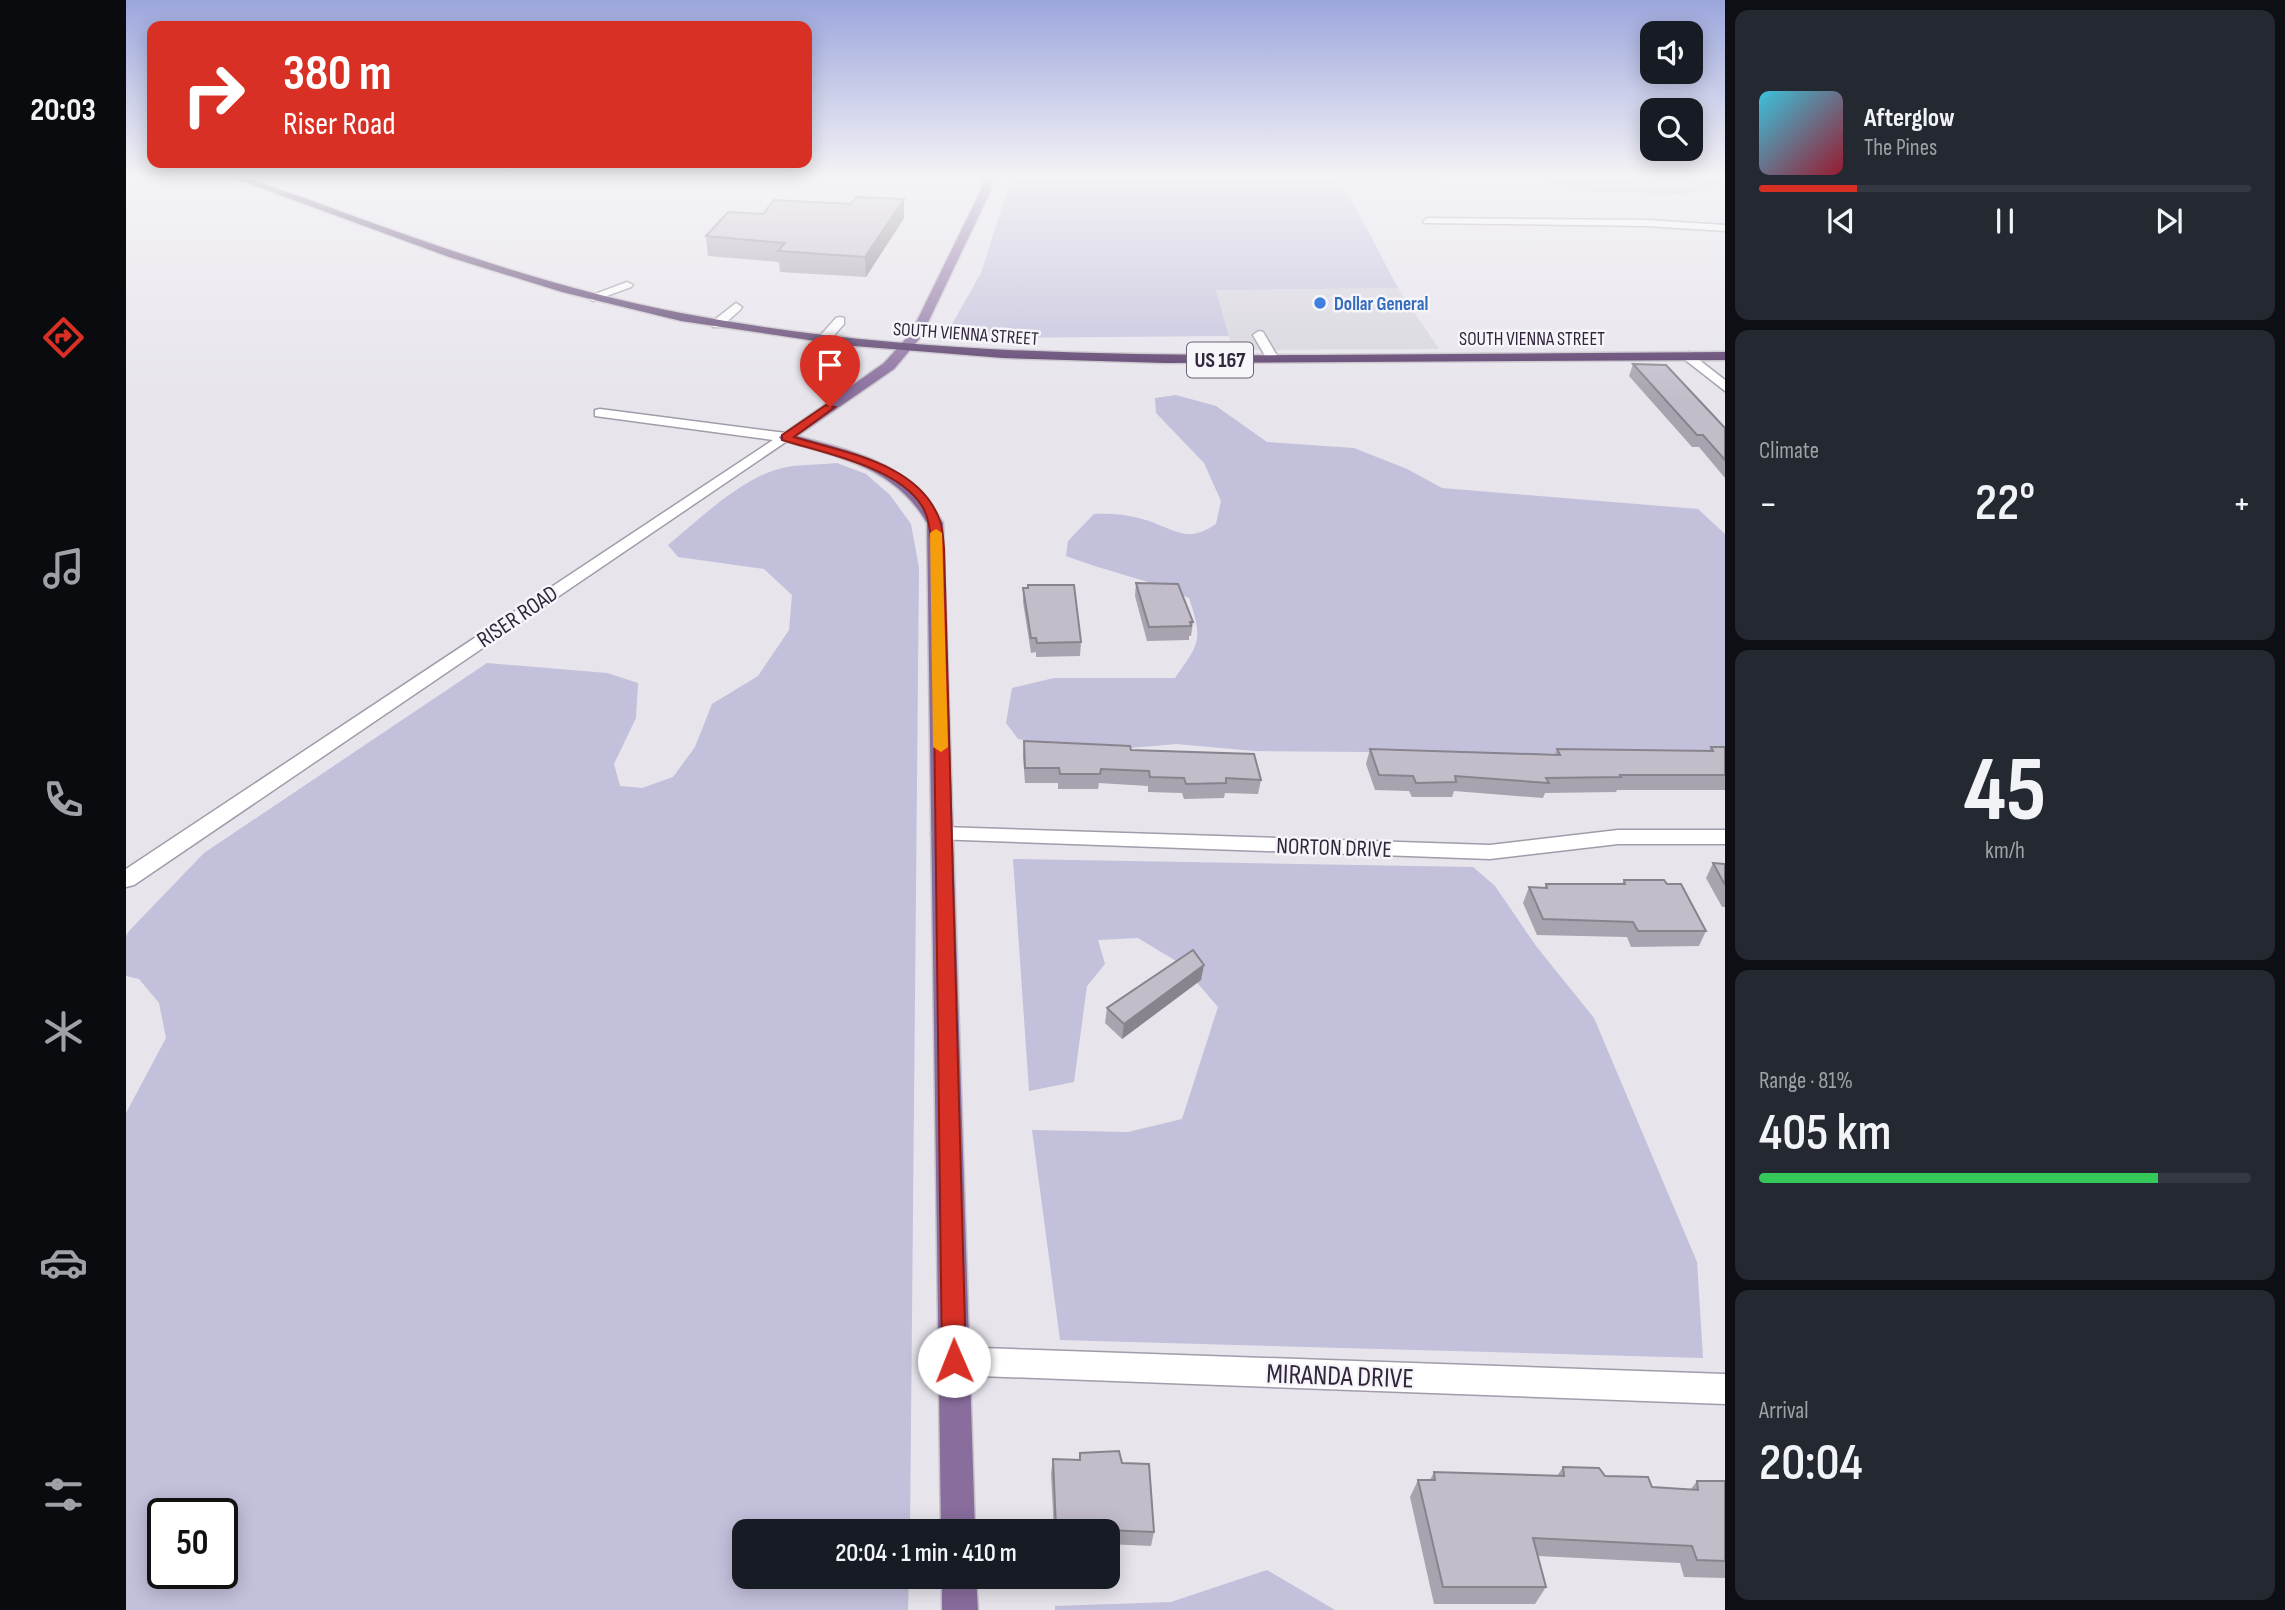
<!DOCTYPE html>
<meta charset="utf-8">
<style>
body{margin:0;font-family:"Sofia Sans Condensed",sans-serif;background:#242831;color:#f1f3f6;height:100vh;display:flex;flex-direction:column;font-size:26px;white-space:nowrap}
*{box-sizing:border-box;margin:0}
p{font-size:23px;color:#9ea1a6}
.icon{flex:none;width:38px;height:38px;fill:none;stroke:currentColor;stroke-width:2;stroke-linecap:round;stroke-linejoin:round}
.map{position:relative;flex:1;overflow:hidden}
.side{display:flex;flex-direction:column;gap:10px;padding:10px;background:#0d0f14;width:560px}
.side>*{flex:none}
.top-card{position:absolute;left:21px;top:21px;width:665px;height:147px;border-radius:14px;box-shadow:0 4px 18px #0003;background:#d93025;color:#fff;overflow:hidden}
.buttons{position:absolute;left:1514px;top:21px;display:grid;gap:14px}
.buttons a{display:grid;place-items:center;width:63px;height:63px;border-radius:14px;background:#171b24;box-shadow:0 4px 18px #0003;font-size:35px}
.speed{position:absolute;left:21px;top:1498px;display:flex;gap:14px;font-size:35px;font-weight:700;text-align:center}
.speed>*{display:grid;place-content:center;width:91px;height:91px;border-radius:50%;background:#171b24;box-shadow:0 4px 18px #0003;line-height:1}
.speed .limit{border:4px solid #111;border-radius:10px;background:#fff;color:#111}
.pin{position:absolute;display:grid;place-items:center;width:60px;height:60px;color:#fff;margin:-72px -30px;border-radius:50% 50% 50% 0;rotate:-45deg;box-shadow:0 0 7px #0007}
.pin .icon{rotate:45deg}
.me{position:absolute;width:77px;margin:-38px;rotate:359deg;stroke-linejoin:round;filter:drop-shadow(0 0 5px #0008)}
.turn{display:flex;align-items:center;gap:24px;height:147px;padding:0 21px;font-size:32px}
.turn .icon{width:91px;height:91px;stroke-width:2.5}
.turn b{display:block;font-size:49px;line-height:60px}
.big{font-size:52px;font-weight:600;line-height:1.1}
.side .widget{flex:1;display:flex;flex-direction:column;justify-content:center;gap:10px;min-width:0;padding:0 24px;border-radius:14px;background:#242831}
.side .dial{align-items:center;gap:0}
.dial b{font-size:91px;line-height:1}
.song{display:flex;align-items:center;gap:21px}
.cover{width:84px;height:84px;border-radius:10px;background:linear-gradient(135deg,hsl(190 70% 55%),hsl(350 70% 35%))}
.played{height:7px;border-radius:4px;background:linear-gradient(90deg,#d93025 20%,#363941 20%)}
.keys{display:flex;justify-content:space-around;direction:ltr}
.heat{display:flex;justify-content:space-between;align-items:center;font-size:38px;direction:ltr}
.charge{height:10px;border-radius:5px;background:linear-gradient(90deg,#34c759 81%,#363941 0)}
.trip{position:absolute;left:606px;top:1519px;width:388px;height:70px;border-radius:14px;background:#171b24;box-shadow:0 4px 18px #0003;font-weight:600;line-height:70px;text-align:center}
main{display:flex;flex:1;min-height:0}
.tabs{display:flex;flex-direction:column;width:126px;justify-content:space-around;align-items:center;background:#090b0e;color:#9ea1a6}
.tabs .icon{width:49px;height:49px}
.tabs .on{color:#d93025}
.tabs b{font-size:32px;color:#f1f3f6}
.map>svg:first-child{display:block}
</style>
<main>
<nav class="tabs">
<b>20:03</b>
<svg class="icon on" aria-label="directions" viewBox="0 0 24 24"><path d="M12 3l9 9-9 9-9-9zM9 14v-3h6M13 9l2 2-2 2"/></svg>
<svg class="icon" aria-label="music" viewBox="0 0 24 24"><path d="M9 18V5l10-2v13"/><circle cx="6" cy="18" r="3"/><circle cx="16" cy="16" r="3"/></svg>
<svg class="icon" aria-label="phone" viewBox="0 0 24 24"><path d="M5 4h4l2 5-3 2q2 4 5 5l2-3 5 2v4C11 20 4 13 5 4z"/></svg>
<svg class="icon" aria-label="climate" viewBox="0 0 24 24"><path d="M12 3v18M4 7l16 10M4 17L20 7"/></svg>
<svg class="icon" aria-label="car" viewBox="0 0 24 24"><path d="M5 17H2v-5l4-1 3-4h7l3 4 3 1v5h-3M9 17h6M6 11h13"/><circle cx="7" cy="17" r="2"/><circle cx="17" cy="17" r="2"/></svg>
<svg class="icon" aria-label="filters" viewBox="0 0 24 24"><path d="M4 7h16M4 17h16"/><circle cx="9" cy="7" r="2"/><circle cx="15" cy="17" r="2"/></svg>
</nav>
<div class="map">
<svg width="1599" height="1610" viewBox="0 0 1599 1610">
<rect width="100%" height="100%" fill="#e7e4ec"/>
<path fill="#d6d3dc" d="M1272 288 1313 349 1107 350 1090 290Z"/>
<path fill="#c2c0db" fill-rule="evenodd" d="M886 175H1315L1313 183 1216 182 1272 288 1090 290 1103 336 861 338 825 326 855 273Z
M1403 175H1599V187L1555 194 1486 193 1445 191Z
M1050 395 1090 406 1141 442 1228 448 1281 469 1316 488 1572 509 1599 534V755L1128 751 1050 744 970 751 892 739 880 723 886 688 928 678H1049C1074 643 1077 640 1063 598 1023 579 981 572 940 556L942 541 968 514C988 513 1004 515 1023 521 1051 531 1062 543 1090 524L1095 501 1078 463 1030 413 1029 398Z
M711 463 740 474 764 495 785 524 793 568 784 1531H618V1577H783L782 1610H0V1113L40 1038 33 1003 13 979 0 976V936L3 931 78 853 361 663 481 673 512 683 510 718 488 764 494 786 516 788 547 777 569 747 586 704 632 676 663 630 666 595 638 569 552 557 542 545C575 518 618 475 661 467 677 464 695 465 711 463ZM37 1514H96V1573H37Z
M887 859 1347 867 1369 886 1410 946 1468 1018 1571 1262 1577 1358 934 1340 906 1130 1002 1132 1056 1119 1092 1007 1055 964 1012 938 972 940 979 964 961 986 948 1082 903 1091Z
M1141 1570 1209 1610H929V1606L1045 1602Z"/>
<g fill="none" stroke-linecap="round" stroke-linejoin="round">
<defs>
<path id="minor" d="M1302 218 1521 220 1599 225V231L1521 226 1298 223 1297 221Z
M501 282 507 285 505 287 467 301 461 297Z
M610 303 616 307 614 310 595 327H587V321Z
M714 317 718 318V324L701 343H693V337L710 318Z
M1133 331 1137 332 1153 359 1152 362H1142L1141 359 1127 335Z
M1563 352 1599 380V391L1558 359V353Z
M474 409 660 433 667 437 8 885 0 887V869L647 440 469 416V410Z
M816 827 1364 845 1492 830H1599V844H1492L1364 859 808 839 805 834 808 829Z
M828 1347 1599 1374V1404L828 1375 817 1371 812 1361 817 1351Z"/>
<path id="major" d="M858 175H868L865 190 795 337 768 369 671 436C735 454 781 462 817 523L849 1531H815L801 523C769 467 713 457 655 440L653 437 758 363 785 333 855 190Z
M816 1577H850L852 1610H816Z"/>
<path id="highway" d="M99 175H114C259 227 403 284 555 313 764 353 977 356 1189 355 1326 354 1462 353 1599 352V360L1039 363 877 358 716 345 555 321 436 292 323 257Z"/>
</defs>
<use href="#minor" stroke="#a29ba9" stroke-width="3"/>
<use href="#major" stroke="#c6c2c8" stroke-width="3"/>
<use href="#highway" stroke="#c6c2c8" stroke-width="3"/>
<use href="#minor" fill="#fff" fill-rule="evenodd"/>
<use href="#major" fill="#886d9d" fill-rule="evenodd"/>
<use href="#highway" fill="#523465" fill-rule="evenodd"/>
</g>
<path fill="#a8a3ae" d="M637 214 778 218 740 277 654 272 653 262 582 256 580 236Z
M1507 364 1599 428V478L1573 447H1566L1503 376Z
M1010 583 1067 622 1065 636H1063V640L1021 641 1009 596Z
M897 588 955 642 954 656 910 657V652L905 653 897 602Z
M898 741 1005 750 1135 780 1132 794 1099 793 1098 798 1058 799 1056 793 1022 792V786L973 783 972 789H932V783H899L897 756Z
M1585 747H1599V790H1491L1490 792 1419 793 1417 798 1328 791 1326 797H1286L1283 791 1249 790 1240 764 1244 749 1429 754 1431 749 1583 751Z
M1587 863 1599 864V907H1596L1580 878Z
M1498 880 1580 931 1573 946 1505 947 1501 937 1411 935 1397 903 1403 887 1419 888 1420 884H1496Z
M1075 980 996 1039 979 1023 981 1008Z
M954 1453 1028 1532 1025 1546 982 1544V1531H928L925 1474 927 1459 953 1460Z
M1437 1467 1526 1487 1565 1489 1571 1481H1599V1578L1558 1577 1554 1563 1412 1556 1420 1587 1409 1604H1308L1284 1497 1292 1480H1304L1308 1472 1431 1476Z"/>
<path fill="#88848d" d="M778 199V218L740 277 739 257Z
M1078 965 1075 980 996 1039 998 1024Z"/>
<path fill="#c3bdca" stroke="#88848d" stroke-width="2" d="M730 197 778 199 739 257 652 251 659 243 580 236 602 212 637 214 648 200 725 204Z
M1507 364 1540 365 1599 428V460L1577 435H1571Z
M1010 583 1052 584 1067 622H1064L1065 626 1023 627Z
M902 585H948L955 642 911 643 910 638H905L897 588H902Z
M898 741 1004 746 1005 750 1128 754 1135 780 1100 778V783L1060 784 1058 778 1024 777 1023 771 975 769 974 774H934L933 768H899Z
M1585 747H1599V775H1494L1495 777 1420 778 1423 783 1329 776 1330 782 1290 783 1287 776 1253 775 1244 749 1434 755 1431 749 1587 751Z
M1587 863 1599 864V885Z
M1498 880H1538L1541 884H1555L1580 931H1512L1507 922 1417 919 1403 887 1421 888 1420 884H1499Z
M1067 950 1078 965 998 1024 981 1008Z
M993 1451 996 1463 1023 1464 1028 1532 930 1528 927 1459 954 1460V1453Z
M1437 1467 1473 1468 1479 1476 1522 1477 1526 1487 1572 1490 1571 1481H1599V1561L1571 1560 1566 1546 1407 1538 1420 1587H1317L1292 1480H1309L1308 1472 1438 1476Z"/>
<linearGradient id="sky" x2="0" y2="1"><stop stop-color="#9ca6dc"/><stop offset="0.44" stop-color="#f4f3f6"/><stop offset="1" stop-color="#f4f3f6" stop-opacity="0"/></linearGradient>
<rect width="1599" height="401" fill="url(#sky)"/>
<path fill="#d93025" stroke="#8d1f18" stroke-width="2" d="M700 405 709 407 668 437C719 453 794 463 814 521 817 529 817 539 818 548L840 1361 836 1369 828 1372 820 1369 816 1361 806 548C804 534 804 519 796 506 772 467 698 453 656 440V435Z"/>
<path fill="#f59e0b" d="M810 529 816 533 822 747 815 752 807 747 804 533Z"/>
<circle fill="#3f7fe0" stroke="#f6f5f9" stroke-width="2.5" cx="1194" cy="303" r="7"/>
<g text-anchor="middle" stroke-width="5" stroke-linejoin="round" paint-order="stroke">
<g font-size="19" font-weight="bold" fill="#366cbe" stroke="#f6f5f9" text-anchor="start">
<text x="1208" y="310">Dollar General</text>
</g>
<g font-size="19" fill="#32253c" stroke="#f6f5f9">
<text transform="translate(840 333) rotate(4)" y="7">SOUTH VIENNA STREET</text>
<text x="1406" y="345">SOUTH VIENNA STREET</text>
</g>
<rect fill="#f6f5f9" stroke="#6d6375" stroke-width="2" x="1061" y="342.5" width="66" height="35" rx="5"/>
<g font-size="21" font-weight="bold" fill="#32253c">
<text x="1094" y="367">US 167</text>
</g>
<g font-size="23" fill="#32253c" stroke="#f6f5f9">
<text transform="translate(391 616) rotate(-34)" y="8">RISER ROAD</text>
<text transform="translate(1208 847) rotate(2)" y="8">NORTON DRIVE</text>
</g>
<g font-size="28" fill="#32253c" stroke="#f6f5f9">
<text transform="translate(1214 1375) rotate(2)" y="10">MIRANDA DRIVE</text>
</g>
</g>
</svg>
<div class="buttons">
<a><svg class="icon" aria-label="sound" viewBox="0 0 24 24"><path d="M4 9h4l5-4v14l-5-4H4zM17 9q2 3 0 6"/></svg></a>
<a><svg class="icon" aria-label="search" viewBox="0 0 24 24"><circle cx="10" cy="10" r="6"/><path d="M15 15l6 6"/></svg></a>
</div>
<div class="speed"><div class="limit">50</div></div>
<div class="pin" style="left:704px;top:407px;background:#d93025"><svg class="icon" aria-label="arrive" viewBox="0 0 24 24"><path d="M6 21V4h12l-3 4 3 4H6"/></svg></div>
<svg class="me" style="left:828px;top:1361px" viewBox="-20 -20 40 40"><circle r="19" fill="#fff"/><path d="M0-13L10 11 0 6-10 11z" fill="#d93025"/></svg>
<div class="trip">20:04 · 1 min · 410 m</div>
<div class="top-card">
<div class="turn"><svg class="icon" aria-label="right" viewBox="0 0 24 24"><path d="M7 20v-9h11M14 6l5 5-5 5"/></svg><div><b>380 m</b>Riser Road</div></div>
</div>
</div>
<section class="side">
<div class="widget">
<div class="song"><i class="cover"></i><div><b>Afterglow</b><p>The Pines</p></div></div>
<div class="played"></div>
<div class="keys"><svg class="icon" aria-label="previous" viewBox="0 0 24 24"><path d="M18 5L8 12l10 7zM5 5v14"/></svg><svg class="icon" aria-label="pause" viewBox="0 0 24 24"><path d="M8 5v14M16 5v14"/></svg><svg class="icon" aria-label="next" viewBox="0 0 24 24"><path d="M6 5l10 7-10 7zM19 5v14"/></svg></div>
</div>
<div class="widget"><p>Climate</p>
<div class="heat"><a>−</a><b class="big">22°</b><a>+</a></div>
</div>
<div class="widget dial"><b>45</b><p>km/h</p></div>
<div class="widget"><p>Range · 81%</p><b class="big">405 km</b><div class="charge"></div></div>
<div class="widget"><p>Arrival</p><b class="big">20:04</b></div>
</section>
</main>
